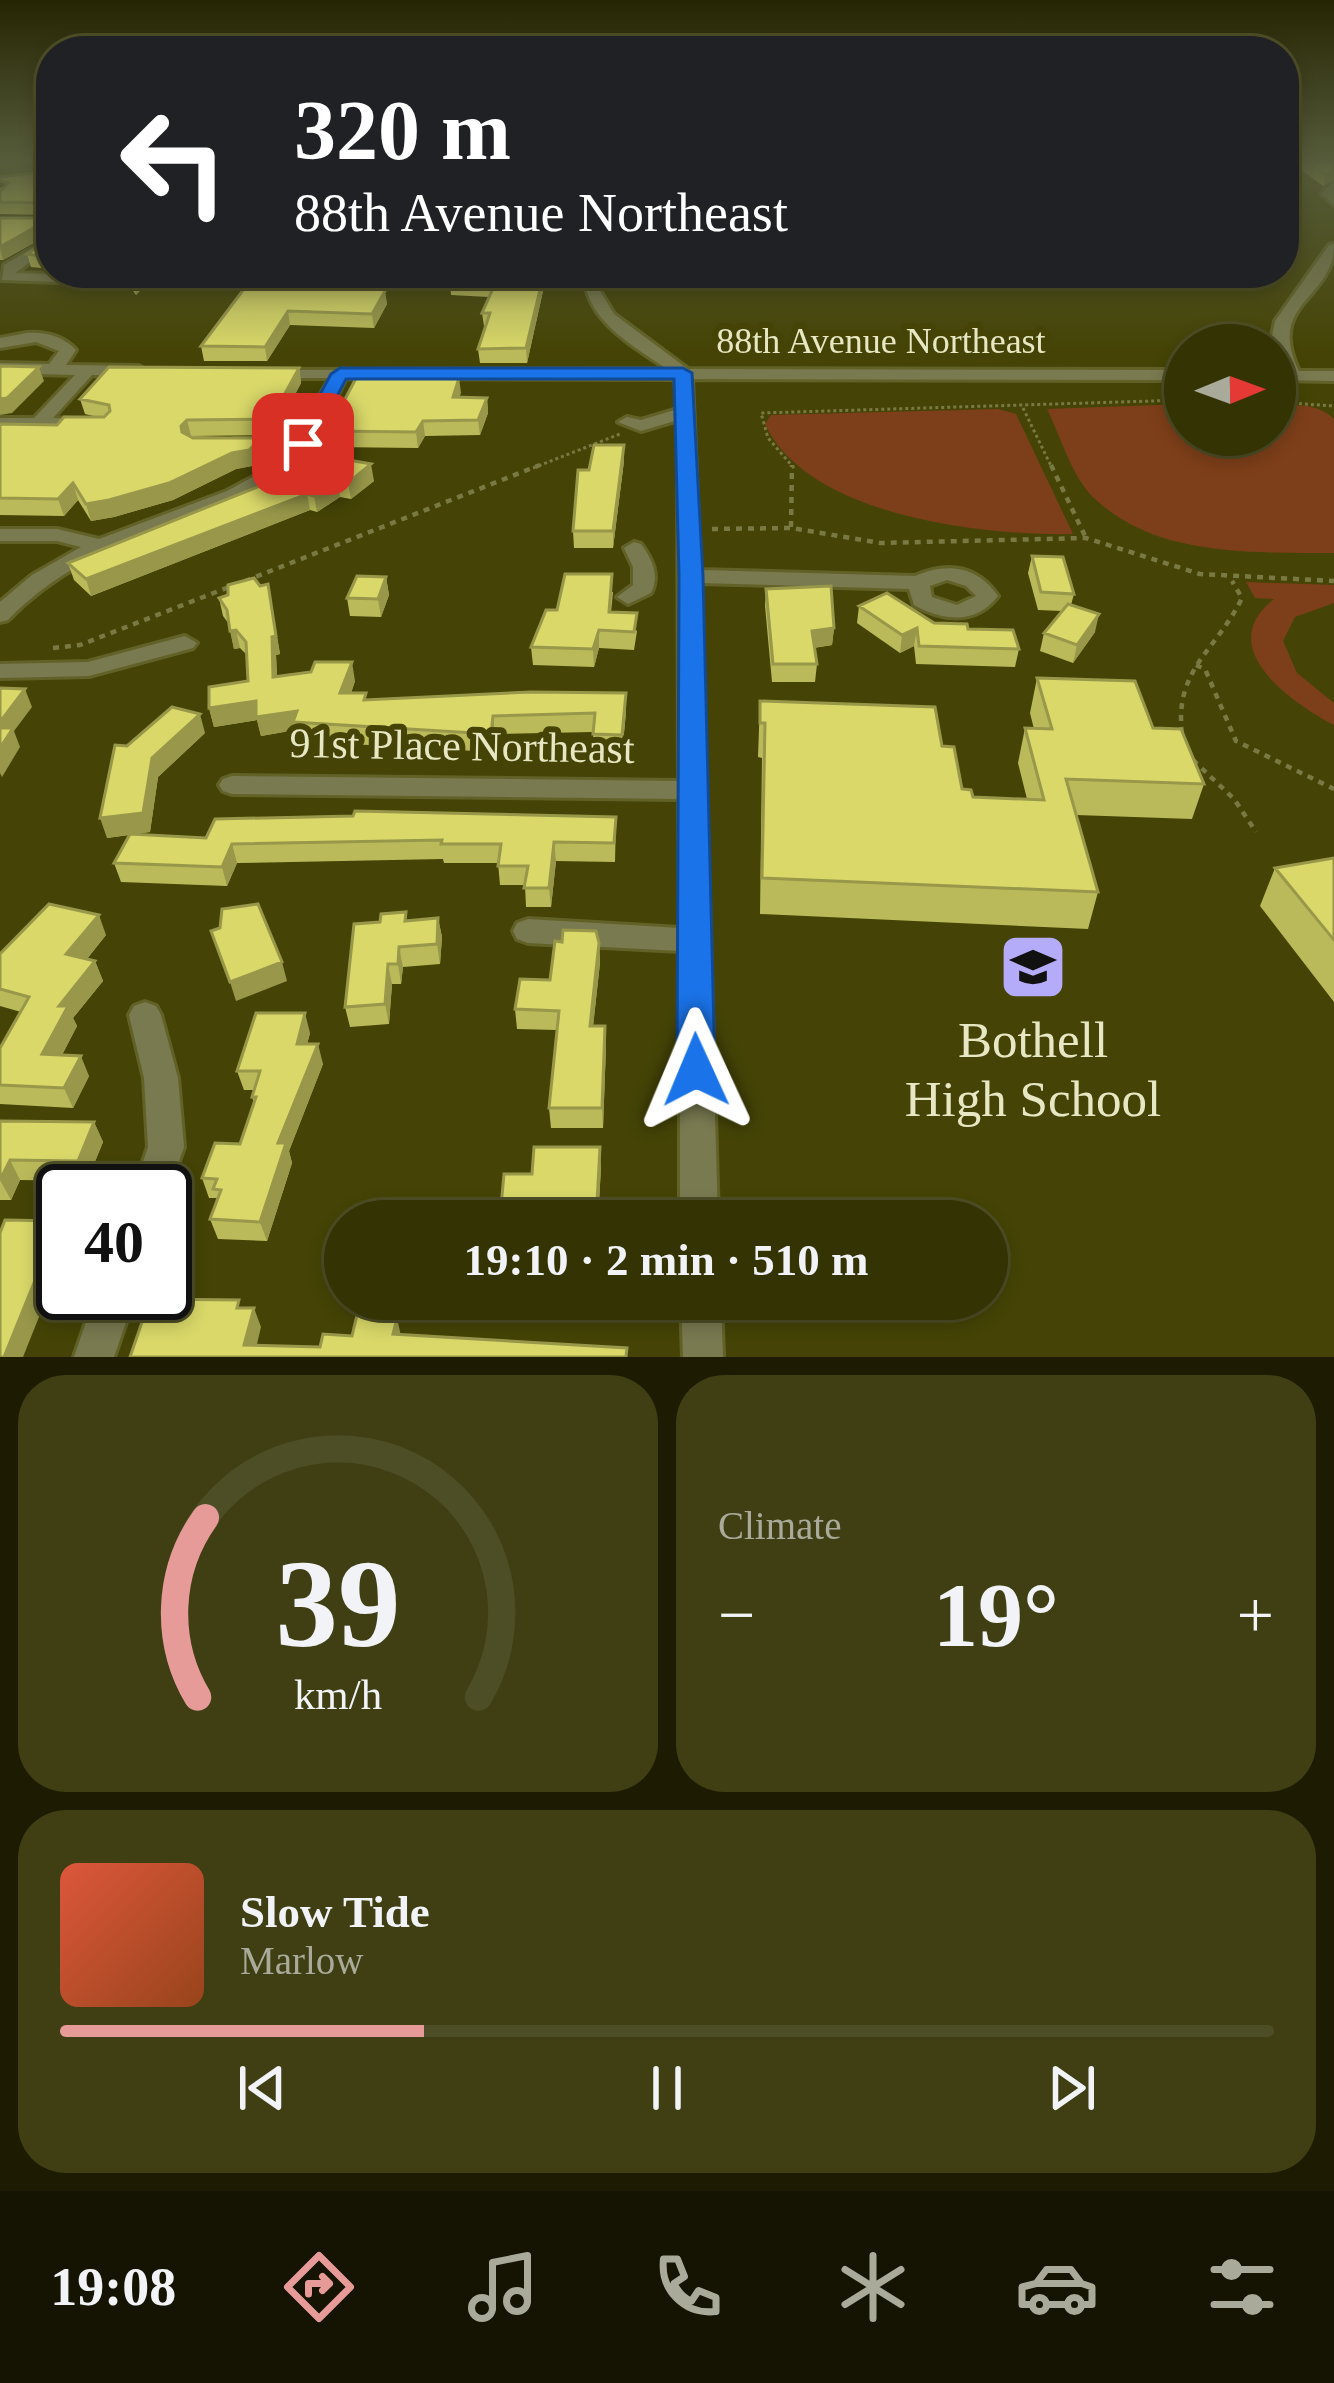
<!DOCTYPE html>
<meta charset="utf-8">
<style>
body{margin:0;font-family:"Times New Roman",serif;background:#3f3f13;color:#f1f3f6;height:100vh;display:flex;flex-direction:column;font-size:45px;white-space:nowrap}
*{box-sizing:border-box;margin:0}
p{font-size:39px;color:#a9aa9a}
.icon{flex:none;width:66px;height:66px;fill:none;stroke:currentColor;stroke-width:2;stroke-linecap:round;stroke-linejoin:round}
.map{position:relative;height:1357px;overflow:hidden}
.drawer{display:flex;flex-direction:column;gap:18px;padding:18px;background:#1d1c02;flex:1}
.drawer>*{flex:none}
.banner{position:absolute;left:36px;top:36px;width:1263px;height:252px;border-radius:48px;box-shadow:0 6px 18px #0003,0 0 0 3px #4e4e26;background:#202124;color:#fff;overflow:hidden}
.needle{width:78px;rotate:89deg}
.buttons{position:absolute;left:1164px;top:324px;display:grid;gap:24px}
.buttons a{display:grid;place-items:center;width:132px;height:132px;border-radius:50%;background:#343304;box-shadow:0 6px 18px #0003,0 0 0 3px #4e4e26;font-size:60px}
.speed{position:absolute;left:36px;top:1164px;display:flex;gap:24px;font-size:60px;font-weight:700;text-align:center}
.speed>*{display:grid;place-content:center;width:156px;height:156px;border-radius:50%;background:#343304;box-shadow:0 6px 18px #0003,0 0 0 3px #4e4e26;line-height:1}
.speed .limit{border:6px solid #111;border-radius:18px;background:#fff;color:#111}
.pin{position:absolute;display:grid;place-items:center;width:102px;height:102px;color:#fff;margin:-51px;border-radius:24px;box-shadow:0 6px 18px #0006}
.me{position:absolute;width:132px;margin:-66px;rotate:359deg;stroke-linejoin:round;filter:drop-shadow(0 0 9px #0008)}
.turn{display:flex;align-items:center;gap:42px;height:252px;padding:0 60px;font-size:54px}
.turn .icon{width:156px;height:156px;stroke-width:2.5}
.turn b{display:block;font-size:84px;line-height:102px}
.big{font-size:90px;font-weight:800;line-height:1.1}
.drawer .widget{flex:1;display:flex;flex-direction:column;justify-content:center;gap:18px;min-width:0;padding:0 42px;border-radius:48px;background:#3f3f13}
.drawer .dial{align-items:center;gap:0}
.dial svg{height:312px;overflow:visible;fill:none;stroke:#4e4e26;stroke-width:7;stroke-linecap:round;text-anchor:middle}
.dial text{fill:#f1f3f6;stroke:none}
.song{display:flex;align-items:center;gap:36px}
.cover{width:144px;height:144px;border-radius:18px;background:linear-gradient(135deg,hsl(10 70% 55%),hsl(20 70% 35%))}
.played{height:12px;border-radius:6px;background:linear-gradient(90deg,#e69b98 30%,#4e4e26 30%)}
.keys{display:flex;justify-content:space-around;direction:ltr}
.heat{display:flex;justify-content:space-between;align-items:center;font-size:66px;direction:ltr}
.drawer .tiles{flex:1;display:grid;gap:18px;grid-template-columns:1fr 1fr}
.widget:last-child{grid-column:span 2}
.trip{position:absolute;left:324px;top:1200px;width:684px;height:120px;border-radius:60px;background:#343304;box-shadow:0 6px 18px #0003,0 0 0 3px #4e4e26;font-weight:800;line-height:120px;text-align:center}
.dock{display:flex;height:192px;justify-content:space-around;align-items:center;background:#151402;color:#a9aa9a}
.dock .icon{width:84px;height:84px}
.dock .selected{color:#e69b98}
.dock b{font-size:54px;color:#f1f3f6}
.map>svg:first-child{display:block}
</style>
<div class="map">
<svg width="1334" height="1357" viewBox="0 0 1334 1357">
<rect width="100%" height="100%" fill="#454406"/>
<path fill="#7d3f19" d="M1185 404V435H1275V405C1296 405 1318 403 1334 419V553C1254 552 1158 558 1095 499 1072 478 1061 437 1047 409Z
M998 409 1016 414 1073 534C983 536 807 516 765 424L771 415Z
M1246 582 1334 585V603L1295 617 1283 641 1297 673 1334 703V725C1291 702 1212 648 1274 599L1255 598Z"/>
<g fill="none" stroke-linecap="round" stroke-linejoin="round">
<defs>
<path id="minor" d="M1334 180V205L1322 194Z
M51 237V247L15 273 114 276 121 280 114 284 2 280 4 265Z
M1334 244C1334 300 1265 302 1299 371H1334V381L1275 380V372L1282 371 1272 336 1275 321 1329 245Z
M225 273H252L278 281 271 285Z
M400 273H414L407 286 395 283Z
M584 273H598L599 289 614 314 688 369 1185 370V380L692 379 700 570 915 576C948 562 977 566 998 596 976 625 943 621 914 605L909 589 700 583 718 1221H680V951L528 943 517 939 513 931 517 923 528 919 680 928 679 799 232 794 223 791 219 785 223 779 232 776 679 781 678 420 641 431 618 422 627 417 641 420 678 409 675 379 346 378C329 412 315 444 289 469 255 501 207 513 165 528 105 549 52 574 8 620L0 622V602L32 575 81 547 57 541H0V529H57L99 539 227 491 264 471 286 449H233L224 444 233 439H295L330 378H269L263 376V370L667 369C632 345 585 320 584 273ZM947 580 966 586 976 596 957 605 932 597 930 586Z
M27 333C45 332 63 336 76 350L66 365 139 366 147 371 139 376 92 375 53 418 94 420V428H0V418H34L75 375 0 373V363L49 364 59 351 36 342 0 348V338Z
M634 542 641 544C652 559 660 575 651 593L628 604 617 597 633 585V567L624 548Z
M185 636 197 643 193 648 89 676 0 678V664L88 662Z
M145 1002 156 1006 161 1015 178 1078 184 1147 165 1201V1191H133L148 1147 144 1078 129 1015 134 1006Z
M96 1293H136L114 1357H74Z
M681 1299H721L723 1357H683Z"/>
</defs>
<use href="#minor" stroke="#626228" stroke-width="6"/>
<path stroke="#797943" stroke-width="3" stroke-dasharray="3 3" stroke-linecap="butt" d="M1275 402 1334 406
M1023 408 1052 468
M533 468 620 434
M794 468 768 438 761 413 1185 400"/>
<path stroke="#797943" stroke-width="4.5" stroke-dasharray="6 6" stroke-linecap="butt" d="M1051 465 1086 538
M791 527 792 465
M712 529 791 528 880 543 1086 538 1200 574 1334 581
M245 581 540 465
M53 648 80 645 229 587
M1196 665 1205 669 1236 741 1334 789
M1182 733C1174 669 1217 650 1242 598L1232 581
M1193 760 1234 799 1256 832"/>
<use href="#minor" fill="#797a50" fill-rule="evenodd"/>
</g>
<path fill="#bbba5a" d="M1290 161H1334V179L1323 186Z
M51 171V269L31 267 27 254 50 238V234L3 260H0V218H48V215L0 214V188Z
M121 273H200L190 282 149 281 136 295Z
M268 273H388L381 274 387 304 374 328 290 325 267 361H204L201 346 271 275Z
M417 273H547L527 363H480L478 349 486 326H484L482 313 489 297 451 295 450 282 453 275H418Z
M299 368 301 383 274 435 190 436 261 438 264 454 252 466 236 469 173 500 114 517 91 521 78 500 64 516 0 515V424L57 425 98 417 85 414 80 399Z
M405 369 407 378H459V397L487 398 488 413 480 435 425 436 418 448 331 447 328 431Z
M332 457 374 481 351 499 340 497 317 512 310 510 91 596 74 580 68 563Z
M624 461 613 548H574L573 531 589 470Z
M1032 556 1074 594 1071 605 1095 632 1073 663 1040 651 1044 633 1062 611 1038 610 1028 573Z
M386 577 389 595 381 617 350 616 347 598Z
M766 589 834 628 832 645 814 648 817 664 815 682H772L765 606Z
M613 592 611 612 637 631 634 650 599 648 594 667 533 665 531 647 557 610Z
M219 598 271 601 280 654 276 655 277 677 355 681 351 693 367 700 626 712 622 754 594 753 593 732 495 734 493 752 297 741 295 730 261 736 257 720 214 727 209 708 248 681 247 655 240 648 234 649 229 624 223 616Z
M859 606 968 629 1019 649 1015 667 916 664 914 646 900 653 857 623Z
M1037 678 1153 728 1204 784 1192 819 1076 815 1098 892 1088 929 760 914 762 758 758 757 760 701 942 746 962 789 973 797 1027 799 1018 763 1025 728 1034 729 1030 713Z
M205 733 158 777 150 832 133 834 206 838 616 817 615 862 556 861 551 907H526L525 885H500L498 863H444L443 859 237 863 227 886 121 882 114 863 129 835 107 838 127 746Z
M1334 858V1002L1260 906 1275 868Z
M438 918 442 937 440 964 403 967 401 984H392L389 1024 350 1027 345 1007 407 920Z
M106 935 87 959 95 961 103 981 73 1018 77 1026 62 1055 89 1076 73 1108 0 1104V1048L21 1012 0 1006V954Z
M599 943 600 963 593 1026 606 1046 603 1128H551L549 1108 557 1030 517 1029 515 1009Z
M310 1033 307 1044 323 1064 289 1151 292 1163 267 1241 218 1239 210 1219 217 1198H209L202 1178 240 1144 254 1103 252 1097 254 1090H244L237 1071Z
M0 1121 94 1122 103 1142 87 1181 20 1180 11 1200H0Z
M601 1167 598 1221H500V1217L532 1174Z"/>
<path fill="#98974a" d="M1334 170V179L1323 186 1326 175Z
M48 220 51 233 3 260 0 247Z
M141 273H147L149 281 136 295 133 282Z
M188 273H200L190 282Z
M544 273H547L527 363 526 348Z
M385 291 387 304 374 328 372 314Z
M288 311 290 325 267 361 265 347Z
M39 367 44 381 12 413 0 415V399Z
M299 368 301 383 274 435 271 419Z
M459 378 461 393 455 412 453 397Z
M487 398 488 413 480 435 478 420Z
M187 420 191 436 184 441 181 426Z
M423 421 425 436 418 448 416 432Z
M261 438 264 454 252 466 236 469 173 500 114 517 91 521 86 504Z
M624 445V461L613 548V531Z
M371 464 374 481 351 499 348 483Z
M338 481 340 497 317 512 314 496Z
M73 483 78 500 64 516 58 499Z
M307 494 310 510 91 596 86 579Z
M386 577 389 595 381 617 378 599Z
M268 584 280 654 276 655 278 696 273 677Z
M1099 614 1095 632 1073 663 1077 645Z
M834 628 832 645 811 648 812 631Z
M917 628 914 646 900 653 902 635Z
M236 630 240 648 234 649 230 631Z
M599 630V648L594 667 593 649Z
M352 662 355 681 344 712 340 693Z
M25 689 32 707 14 731 20 747 2 777 0 773V722Z
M626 693V712L622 754V735Z
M256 701 297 711 293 722 295 730 261 736 257 720 214 727 209 708Z
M200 714 205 733 158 777 150 832 107 838 100 818 152 758Z
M493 716 495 734 493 752 491 734Z
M554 842 556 861 551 907 549 888Z
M232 844 237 863 227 886 222 867Z
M99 915 106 935 75 973 66 954Z
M438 918 442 937 440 964 437 944Z
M599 943 600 963 591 1046 590 1026Z
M399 947 403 967 401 984 398 964Z
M95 961 103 981 73 1018 77 1026 52 1074 42 1054 59 1006Z
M282 962 287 981 236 1001 230 982Z
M388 964 392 984 389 1024 385 1004Z
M305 1013 310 1033 302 1064 297 1044Z
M605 1026 606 1046 603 1128 602 1108Z
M318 1044 323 1064 289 1151 292 1163 267 1241 260 1222 278 1143Z
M81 1056 89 1076 73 1108 64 1088Z
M94 1122 103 1142 87 1181 78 1161Z
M600 1147 601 1167 598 1221H596Z
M10 1160 20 1180 11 1200 0 1180Z
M59 1221 63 1228V1257L23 1357H4Z
M254 1308 261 1327 254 1357 244 1345Z
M397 1318 401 1336 393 1334Z"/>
<path fill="#d9d869" stroke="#98974a" stroke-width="3" d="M1308 161H1334V170L1326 175Z
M51 171V257L27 254 50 238 48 220 0 247V218H48L51 203 0 202V192L8 183 0 181V177Z
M126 273H141L133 282Z
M256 273 271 276 275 273H381L385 291 372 314 288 311 265 347 201 346Z
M454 273H544L526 348 478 349 490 313H482L495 284 450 282Z
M0 366 39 367 7 398 0 399Z
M109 367 299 368 271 419 187 420 181 426 182 432 193 438H261L249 450 232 453 169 483 109 500 86 504 73 483 58 499 0 498V424L57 425 64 417H104L110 411 109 405 80 399Z
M361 369H405L402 378H459L453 397 487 398 478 420 423 421 416 432 328 431Z
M594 445H624L613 531H573L578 470H589Z
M332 457 371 464 348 483 338 481 314 496 307 494 86 579 68 563Z
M1032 556 1063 557 1074 594 1041 592Z
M565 574H612L609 612 637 613 634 632 599 630 593 649 531 647 546 610H557Z
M357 576 386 577 378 599 347 598Z
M254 578 260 586 268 584 276 636 272 637 273 677 311 672 315 662H352L340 693H366L364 700 531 692 626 693 622 735 593 734 595 713 493 716 491 734 293 722 297 711 256 717V701L209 708V687L248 681 246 642 236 630 230 631 227 610 219 598 228 595V585Z
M831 586 834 628 812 631 817 664H773L766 589Z
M887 593 934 623 967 624 968 629 1013 630 1019 649 919 646 917 628 902 635 859 606Z
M1068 604 1099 614 1077 645 1044 633Z
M1037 678 1135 681 1153 728 1181 729 1204 784 1066 779 1098 892 762 878 765 723H760V701L935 707 942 746 954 747 962 789 971 790 973 797 1044 800 1025 728 1052 729Z
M0 688 25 689 0 722Z
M172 707 200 714 152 758 143 813 100 818 115 745 127 746Z
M0 728H13L0 748Z
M355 811 616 817 614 843 554 842 549 888H524L528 866H498L501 844H441L442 840 232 844 222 867 114 863 130 834 206 838 215 819 353 816Z
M1334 858V940L1275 868Z
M49 904 99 915 66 954 95 961 59 1006H68L42 1054 81 1056 64 1088 0 1085V1048L29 997 0 989V954Z
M258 904 282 962 230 982 211 931 220 928 222 909Z
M406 912 405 921 438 918 437 944 399 947 398 964H388L385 1004 345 1007 354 924 380 922 381 914Z
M563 930 596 931 599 943 590 1026H605L602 1108H549L559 1011 515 1009 520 979 550 980 555 941 562 942Z
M256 1013H305L297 1044H318L278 1143H286L260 1222 210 1219 221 1190 213 1189 217 1179 202 1178 215 1143 240 1144 256 1097H252L260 1071H237Z
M0 1121 94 1122 78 1161 10 1160 0 1180Z
M534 1147H600L596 1221H540V1218L500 1217 504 1174H532Z
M5 1220 59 1221 4 1357H0V1233Z
M150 1299 239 1300 237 1308H254L244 1345 320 1347 323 1334 352 1336 357 1315 397 1318 393 1334 627 1348 626 1357H130Z"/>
<linearGradient id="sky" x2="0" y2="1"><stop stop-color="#262503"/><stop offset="0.46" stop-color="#565c3b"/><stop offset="1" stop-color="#565c3b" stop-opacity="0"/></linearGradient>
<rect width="1334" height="351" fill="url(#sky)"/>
<path fill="#1a73e8" stroke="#114b97" stroke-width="3" d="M683 368 692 373 703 576 715 1070 709 1082 696 1086 682 1082 677 1070 679 576 674 379H346L310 448 293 444 331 374 340 368Z"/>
<defs>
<symbol id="school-square" viewBox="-11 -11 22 22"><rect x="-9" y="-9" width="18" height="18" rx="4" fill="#b5acf9" stroke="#454406"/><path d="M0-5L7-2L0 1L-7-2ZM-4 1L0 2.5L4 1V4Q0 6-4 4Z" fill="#111"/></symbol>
</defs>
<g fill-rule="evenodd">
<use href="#school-square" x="995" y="929" width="76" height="76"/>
</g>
<g text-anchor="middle" stroke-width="12" stroke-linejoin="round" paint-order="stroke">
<g font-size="36" fill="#e7e8c3" stroke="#454406">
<text x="881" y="353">88th Avenue Northeast</text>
</g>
<g font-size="42" fill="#e7e8c3" stroke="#454406">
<text transform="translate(462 745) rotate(1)" y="15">91st Place Northeast</text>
</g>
<g font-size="51" fill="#e7e8c3" stroke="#454406">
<text x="1033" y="1057">Bothell<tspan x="1033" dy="59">High School</tspan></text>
</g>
</g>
</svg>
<div class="buttons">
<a><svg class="needle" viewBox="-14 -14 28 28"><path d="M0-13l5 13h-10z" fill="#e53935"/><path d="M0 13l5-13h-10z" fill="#a9aa9a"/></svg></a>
</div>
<div class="speed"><div class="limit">40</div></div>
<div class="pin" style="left:303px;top:444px;background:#d93025"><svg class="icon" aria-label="arrive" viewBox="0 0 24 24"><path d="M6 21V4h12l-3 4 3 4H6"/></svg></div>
<svg class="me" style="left:696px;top:1070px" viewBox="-20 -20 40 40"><path d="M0-17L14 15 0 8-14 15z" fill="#1a73e8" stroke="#fff" stroke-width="4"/></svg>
<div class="trip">19:10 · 2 min · 510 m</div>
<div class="banner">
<div class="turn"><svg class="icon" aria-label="left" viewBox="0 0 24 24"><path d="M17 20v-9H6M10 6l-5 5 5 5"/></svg><div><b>320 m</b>88th Avenue Northeast</div></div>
</div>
</div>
<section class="drawer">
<div class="tiles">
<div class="widget dial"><svg viewBox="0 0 100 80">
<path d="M14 69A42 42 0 1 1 86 69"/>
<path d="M14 69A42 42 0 0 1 16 23" stroke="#e69b98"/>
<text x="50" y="56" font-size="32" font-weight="700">39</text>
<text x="50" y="72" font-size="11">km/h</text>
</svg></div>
<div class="widget"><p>Climate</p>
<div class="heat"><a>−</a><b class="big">19°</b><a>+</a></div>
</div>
<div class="widget">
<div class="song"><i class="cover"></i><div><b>Slow Tide</b><p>Marlow</p></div></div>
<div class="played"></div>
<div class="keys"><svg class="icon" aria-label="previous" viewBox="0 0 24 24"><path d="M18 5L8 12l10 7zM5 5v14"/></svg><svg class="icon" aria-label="pause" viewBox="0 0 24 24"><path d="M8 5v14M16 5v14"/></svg><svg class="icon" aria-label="next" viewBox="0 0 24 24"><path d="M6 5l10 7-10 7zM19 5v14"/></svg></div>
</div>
</div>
</section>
<nav class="dock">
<b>19:08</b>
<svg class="icon selected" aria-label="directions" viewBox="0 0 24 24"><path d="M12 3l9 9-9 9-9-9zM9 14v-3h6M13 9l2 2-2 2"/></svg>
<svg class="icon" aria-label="music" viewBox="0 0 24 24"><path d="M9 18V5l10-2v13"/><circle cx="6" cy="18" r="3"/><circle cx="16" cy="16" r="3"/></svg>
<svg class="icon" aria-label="phone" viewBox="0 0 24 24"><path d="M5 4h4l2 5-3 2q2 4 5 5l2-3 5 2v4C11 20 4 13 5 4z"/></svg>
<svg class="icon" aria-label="climate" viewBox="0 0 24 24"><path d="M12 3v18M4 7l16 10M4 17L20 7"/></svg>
<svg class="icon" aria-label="car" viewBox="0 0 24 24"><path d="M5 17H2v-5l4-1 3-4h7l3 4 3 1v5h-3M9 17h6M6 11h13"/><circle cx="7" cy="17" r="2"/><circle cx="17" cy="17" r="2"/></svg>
<svg class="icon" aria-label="filters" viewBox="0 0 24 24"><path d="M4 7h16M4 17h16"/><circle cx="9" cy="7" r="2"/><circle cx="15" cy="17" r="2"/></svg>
</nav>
